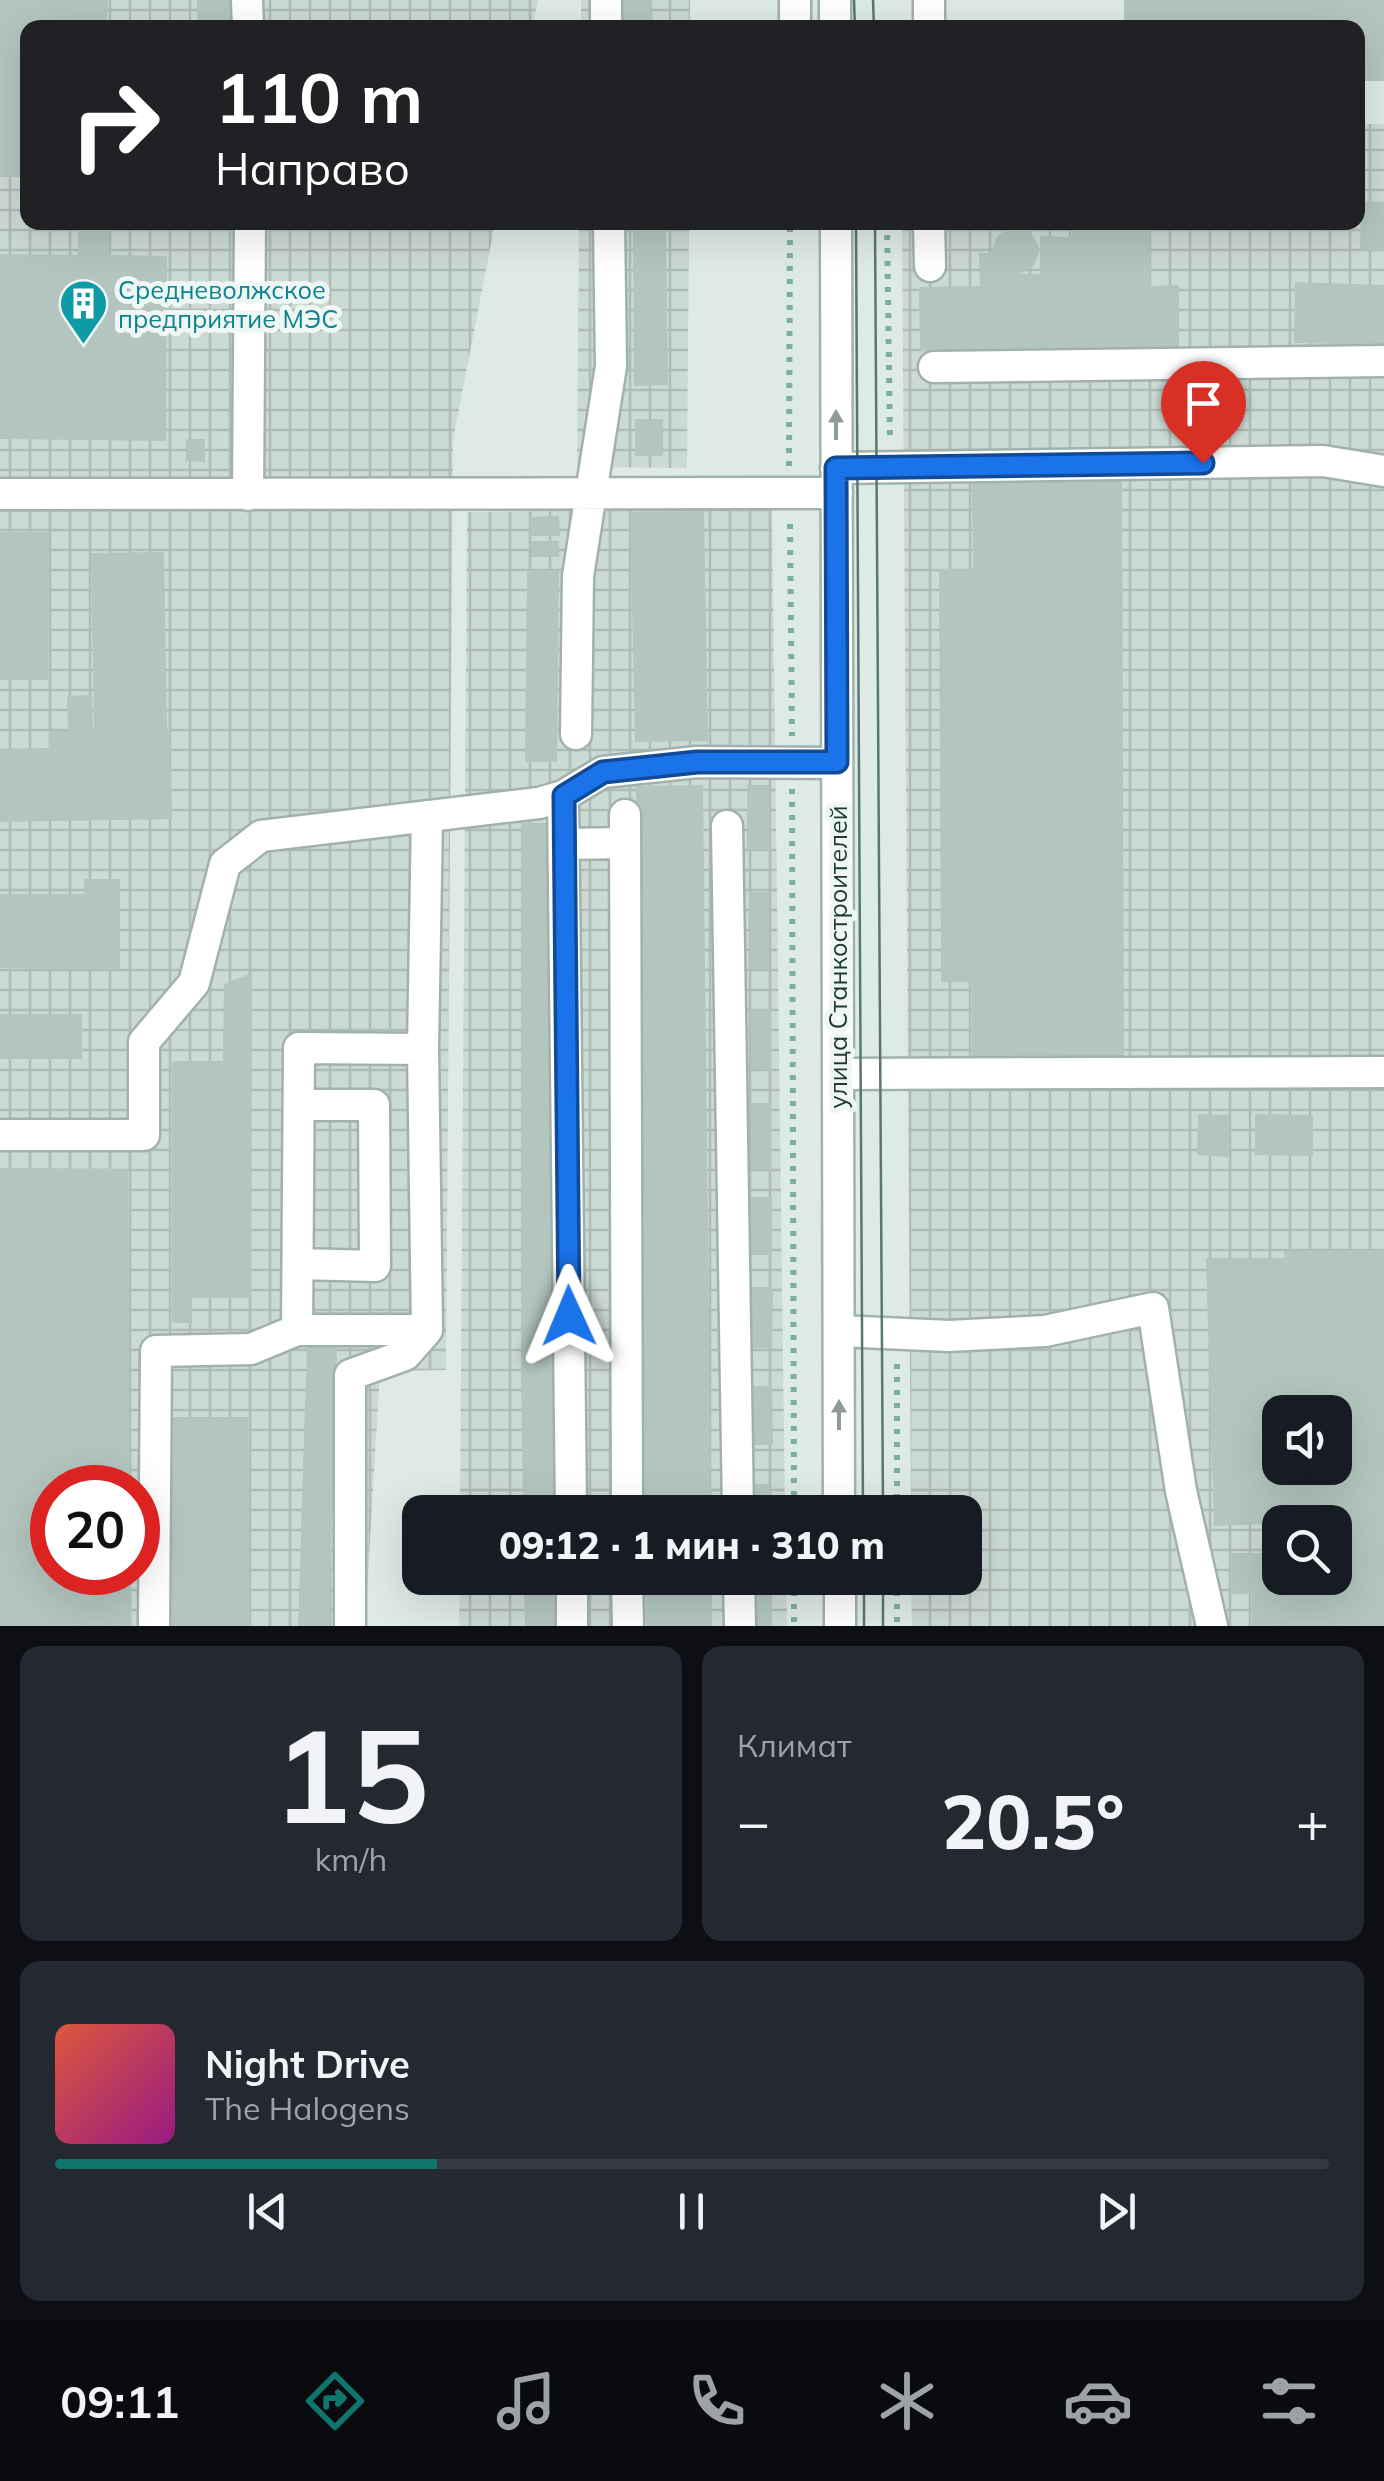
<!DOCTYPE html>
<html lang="ru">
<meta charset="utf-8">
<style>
body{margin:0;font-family:Mulish,sans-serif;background:#242831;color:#f1f3f6;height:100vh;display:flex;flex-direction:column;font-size:38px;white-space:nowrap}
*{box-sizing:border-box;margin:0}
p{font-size:32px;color:#9ea1a6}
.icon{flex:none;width:55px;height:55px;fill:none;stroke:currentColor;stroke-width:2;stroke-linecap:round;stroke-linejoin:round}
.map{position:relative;height:1626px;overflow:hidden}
.drawer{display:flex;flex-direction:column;gap:20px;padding:20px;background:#0d0f14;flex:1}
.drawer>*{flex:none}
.top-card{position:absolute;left:20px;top:20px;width:1345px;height:210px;border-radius:20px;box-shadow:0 10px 40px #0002;background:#202124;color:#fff;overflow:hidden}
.tools{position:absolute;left:1262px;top:1395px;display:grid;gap:20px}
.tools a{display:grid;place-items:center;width:90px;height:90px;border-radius:20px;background:#171b24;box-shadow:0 10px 40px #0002;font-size:50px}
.speed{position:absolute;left:30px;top:1465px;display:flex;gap:20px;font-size:50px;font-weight:700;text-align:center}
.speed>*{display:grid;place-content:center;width:130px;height:130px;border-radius:50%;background:#171b24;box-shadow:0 10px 40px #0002;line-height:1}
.speed .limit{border:15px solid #d22;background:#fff;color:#111}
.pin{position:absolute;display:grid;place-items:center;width:85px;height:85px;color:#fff;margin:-102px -42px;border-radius:50% 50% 50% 0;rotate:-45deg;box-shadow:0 0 10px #0007}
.pin .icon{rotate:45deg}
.me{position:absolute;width:110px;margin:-55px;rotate:359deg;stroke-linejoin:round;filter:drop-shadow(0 0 8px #0008)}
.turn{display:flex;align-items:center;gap:35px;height:210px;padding:0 30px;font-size:45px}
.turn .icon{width:130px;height:130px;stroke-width:2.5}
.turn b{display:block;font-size:70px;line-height:85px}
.big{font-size:75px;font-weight:800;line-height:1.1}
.drawer .widget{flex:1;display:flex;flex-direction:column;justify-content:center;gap:15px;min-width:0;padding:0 35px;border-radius:20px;background:#242831}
.drawer .dial{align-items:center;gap:0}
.dial b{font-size:130px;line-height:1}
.song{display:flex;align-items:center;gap:30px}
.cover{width:120px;height:120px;border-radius:15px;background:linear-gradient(135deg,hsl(10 70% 55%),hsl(310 70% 35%))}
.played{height:10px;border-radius:5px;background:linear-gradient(90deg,#0f766e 30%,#363941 30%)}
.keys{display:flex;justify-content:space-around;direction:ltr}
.heat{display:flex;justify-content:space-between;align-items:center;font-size:55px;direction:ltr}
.drawer .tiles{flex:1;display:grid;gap:20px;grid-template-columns:1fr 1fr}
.widget:last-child{grid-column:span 2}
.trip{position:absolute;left:402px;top:1495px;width:580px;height:100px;border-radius:20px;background:#171b24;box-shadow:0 10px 40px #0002;font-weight:800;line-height:100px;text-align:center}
.tabs{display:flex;height:160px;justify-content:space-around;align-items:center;background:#090b0e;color:#9ea1a6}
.tabs .icon{width:70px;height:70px}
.tabs .current{color:#0f766e}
.tabs b{font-size:45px;color:#f1f3f6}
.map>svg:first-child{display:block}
</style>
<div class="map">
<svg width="1384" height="1626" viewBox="0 0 1384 1626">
<defs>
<pattern id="industrial-grid" width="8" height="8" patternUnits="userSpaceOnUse" patternTransform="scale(2.5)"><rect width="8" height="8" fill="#ccdad4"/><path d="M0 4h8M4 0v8" fill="none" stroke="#afbcb6"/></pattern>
</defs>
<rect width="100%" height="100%" fill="#deeae5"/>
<path fill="url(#industrial-grid)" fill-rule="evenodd" d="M0 0H538L532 27 28 28V222L495 223 453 440 446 1370 380 1371 365 1626H0ZM52 1488H138V1572H52Z
M581 0H690V27L581 28Z
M1358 124H1384V1626H912L911 1578H965V1512H911L902 223 1358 222ZM1280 1412H1335V1468H1280ZM1280 1522H1335V1578H1280Z
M579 223H689L687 468 577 467Z
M772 509 785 1512H460L467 512Z
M460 1578H786L787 1626H459Z"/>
<path fill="#b3c5be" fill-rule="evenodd" d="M0 0H108L107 28H28V177H0Z
M197 0H230L231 28H197Z
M620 0H652L653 28H621Z
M1124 0H1384V81H1358V28H1124Z
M1361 201 1384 202V251L1360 250Z
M633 222H666L668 385 634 386Z
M1072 222H1150L1151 286 1179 285V349L920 351 919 287 980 286 979 253H992L996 238 1001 233 1015 227 1030 232 1038 245 1039 253 1033 267 1019 274H1040V236L1072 237Z
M78 224 109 225V255L167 256 166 441 0 439V254L78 255Z
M1295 282 1384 285V345L1294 343Z
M635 419H663V456H635Z
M186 439H205V462L186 461Z
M972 478H1122L1124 1068H972V982H941L939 569H973Z
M704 511 708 741 635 742 630 512Z
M559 516 560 536H530L529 517Z
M0 532H49L48 680H0Z
M530 541H559V557H531Z
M164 552 167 729H170L172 819 0 822V749L49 748V731H68L67 696 92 695 93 730H94L91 553Z
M527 570H559L557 762H525Z
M703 785 711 1512H644L636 786Z
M747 785H769L770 850H747Z
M521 823H551L558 1512H523L521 1378Z
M84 879H120V970L0 968V894H84Z
M749 892H769V969H750Z
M252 973 251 1298H192V1323H172V1061H223L224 984Z
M751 1009H771V1070L751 1069Z
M0 1014H82V1059H0Z
M751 1103H771V1169H751Z
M1198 1114 1230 1115 1228 1157 1197 1155Z
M1255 1114 1313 1115V1156L1255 1155Z
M0 1168 128 1169 130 1488H52V1572H131V1626H0Z
M750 1197H772V1255H750Z
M1384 1250V1626H1252V1594H1230V1553H1280V1578H1335V1522L1214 1526 1206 1258H1285L1284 1251ZM1280 1412H1335V1468H1280Z
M751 1287H773L772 1348H752Z
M307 1346 337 1347 329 1626H298Z
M752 1386H772L773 1445H752Z
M171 1417H248L250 1626H172Z
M751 1484H770L771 1512H751Z
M524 1578H559V1626H525Z
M645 1578H712V1626H646Z
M747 1578H772V1626H747Z"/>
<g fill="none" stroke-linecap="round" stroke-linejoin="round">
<defs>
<path id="minor" d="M247 0 248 28
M606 0V28
M795 0V28
M835 0V28
M929 28V0
M836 222 839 1512
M929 222 930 266
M934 367 1384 361
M836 468 1323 461 1384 471
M0 494 837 493
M248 495 250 222
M576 734 578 576 611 366 609 222
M563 796 571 1512
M625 815 627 1512
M727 826 738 1512
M564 844 625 843
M838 1074 1384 1072
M0 1135H144V1042L194 983 225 864 261 836 539 803 563 796 603 772 697 762 837 763
M298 1264 375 1266 374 1105H299
M297 1330 299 1048 423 1049
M839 1331 949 1336 1045 1331 1153 1308 1181 1491 1212 1626
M572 1578V1626
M627 1578 628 1626
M739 1578 740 1626
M840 1578V1626
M154 1626 156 1351 251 1349 297 1330H427L423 1049 427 816
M350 1626V1375L405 1355 427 1330"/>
</defs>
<use href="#minor" stroke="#a1b2ac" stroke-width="35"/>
<path stroke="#7dafa0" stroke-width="6" stroke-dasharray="5 8" stroke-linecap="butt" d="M887 222 890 441
M789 466 790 222
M790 524 792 736
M792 789 794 1512
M897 1364V1512
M794 1578V1626
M897 1578V1626"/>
<use href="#minor" stroke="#fff" stroke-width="30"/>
<path stroke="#59766f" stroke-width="2.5" d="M854 0 855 28
M873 0 874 28
M856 222 863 1512
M875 222 883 1512
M864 1578V1626
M883 1578V1626"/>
</g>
<defs><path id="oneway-solid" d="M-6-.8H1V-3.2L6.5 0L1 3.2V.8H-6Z" transform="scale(2.5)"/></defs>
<g fill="#8f9c99">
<use href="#oneway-solid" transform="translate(836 425) rotate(-90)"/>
<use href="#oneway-solid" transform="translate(839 1415) rotate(-90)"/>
</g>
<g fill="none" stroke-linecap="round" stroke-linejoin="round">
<defs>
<path id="route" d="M569 1316 564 796 603 772 697 762H837L836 468 1203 463"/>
</defs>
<use href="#route" stroke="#114b97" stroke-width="25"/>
<use href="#route" stroke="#1a73e8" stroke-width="18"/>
</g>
<defs>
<symbol id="building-pin" viewBox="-11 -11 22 30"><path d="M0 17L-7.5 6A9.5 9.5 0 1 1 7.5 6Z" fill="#0f9aa8" stroke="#eef7f3"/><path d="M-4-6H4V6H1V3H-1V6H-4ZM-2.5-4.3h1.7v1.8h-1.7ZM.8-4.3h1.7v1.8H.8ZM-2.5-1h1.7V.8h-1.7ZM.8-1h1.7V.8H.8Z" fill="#fff"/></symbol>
</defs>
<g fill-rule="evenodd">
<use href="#building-pin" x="56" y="276" width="55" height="75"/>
</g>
<g text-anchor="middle" stroke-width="10" stroke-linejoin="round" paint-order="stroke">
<g font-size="25" fill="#0d838f" stroke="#eef7f3" text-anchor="start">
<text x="118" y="299">Средневолжское<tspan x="118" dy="29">предприятие МЭС</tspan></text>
</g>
<g font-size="25" fill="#1f3a33" stroke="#eef7f3">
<text transform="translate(838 957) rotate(-90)" y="9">улица Станкостроителей</text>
</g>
</g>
</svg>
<div class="tools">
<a><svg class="icon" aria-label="sound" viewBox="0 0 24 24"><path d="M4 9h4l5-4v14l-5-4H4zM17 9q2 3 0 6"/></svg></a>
<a><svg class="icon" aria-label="search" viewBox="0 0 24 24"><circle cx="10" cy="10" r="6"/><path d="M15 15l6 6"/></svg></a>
</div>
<div class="speed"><div class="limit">20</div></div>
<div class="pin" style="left:1203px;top:463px;background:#d93025"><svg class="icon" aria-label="arrive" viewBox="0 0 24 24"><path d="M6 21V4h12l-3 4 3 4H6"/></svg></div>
<svg class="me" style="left:569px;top:1316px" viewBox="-20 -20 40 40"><path d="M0-17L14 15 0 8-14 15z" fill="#1a73e8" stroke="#fff" stroke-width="4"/></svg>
<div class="trip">09:12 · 1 мин · 310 m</div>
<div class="top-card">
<div class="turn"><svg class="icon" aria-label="right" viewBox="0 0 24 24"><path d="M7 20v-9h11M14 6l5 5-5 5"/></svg><div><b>110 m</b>Направо</div></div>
</div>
</div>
<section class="drawer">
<div class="tiles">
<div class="widget dial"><b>15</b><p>km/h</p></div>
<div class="widget"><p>Климат</p>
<div class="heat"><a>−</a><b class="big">20.5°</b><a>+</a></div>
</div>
<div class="widget">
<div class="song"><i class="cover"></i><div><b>Night Drive</b><p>The Halogens</p></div></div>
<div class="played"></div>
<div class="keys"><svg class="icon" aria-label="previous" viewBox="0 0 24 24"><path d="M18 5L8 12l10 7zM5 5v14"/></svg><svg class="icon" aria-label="pause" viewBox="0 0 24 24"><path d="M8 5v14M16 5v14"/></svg><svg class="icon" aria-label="next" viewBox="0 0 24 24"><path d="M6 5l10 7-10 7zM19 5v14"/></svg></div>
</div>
</div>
</section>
<nav class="tabs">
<b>09:11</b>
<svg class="icon current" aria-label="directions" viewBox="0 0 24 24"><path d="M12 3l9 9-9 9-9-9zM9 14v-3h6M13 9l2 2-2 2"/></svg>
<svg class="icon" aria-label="music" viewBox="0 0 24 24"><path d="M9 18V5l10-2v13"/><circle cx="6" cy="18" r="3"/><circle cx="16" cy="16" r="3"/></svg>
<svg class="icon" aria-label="phone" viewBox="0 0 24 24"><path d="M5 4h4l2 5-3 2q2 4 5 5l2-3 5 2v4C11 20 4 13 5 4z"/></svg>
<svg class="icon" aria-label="climate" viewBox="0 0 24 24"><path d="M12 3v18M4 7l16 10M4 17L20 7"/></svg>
<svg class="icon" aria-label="car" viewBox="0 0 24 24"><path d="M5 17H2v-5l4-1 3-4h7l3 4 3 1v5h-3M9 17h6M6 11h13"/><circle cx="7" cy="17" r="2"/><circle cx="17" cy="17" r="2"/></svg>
<svg class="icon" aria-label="filters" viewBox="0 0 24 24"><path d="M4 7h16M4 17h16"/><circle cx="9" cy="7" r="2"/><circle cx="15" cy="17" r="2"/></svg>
</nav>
